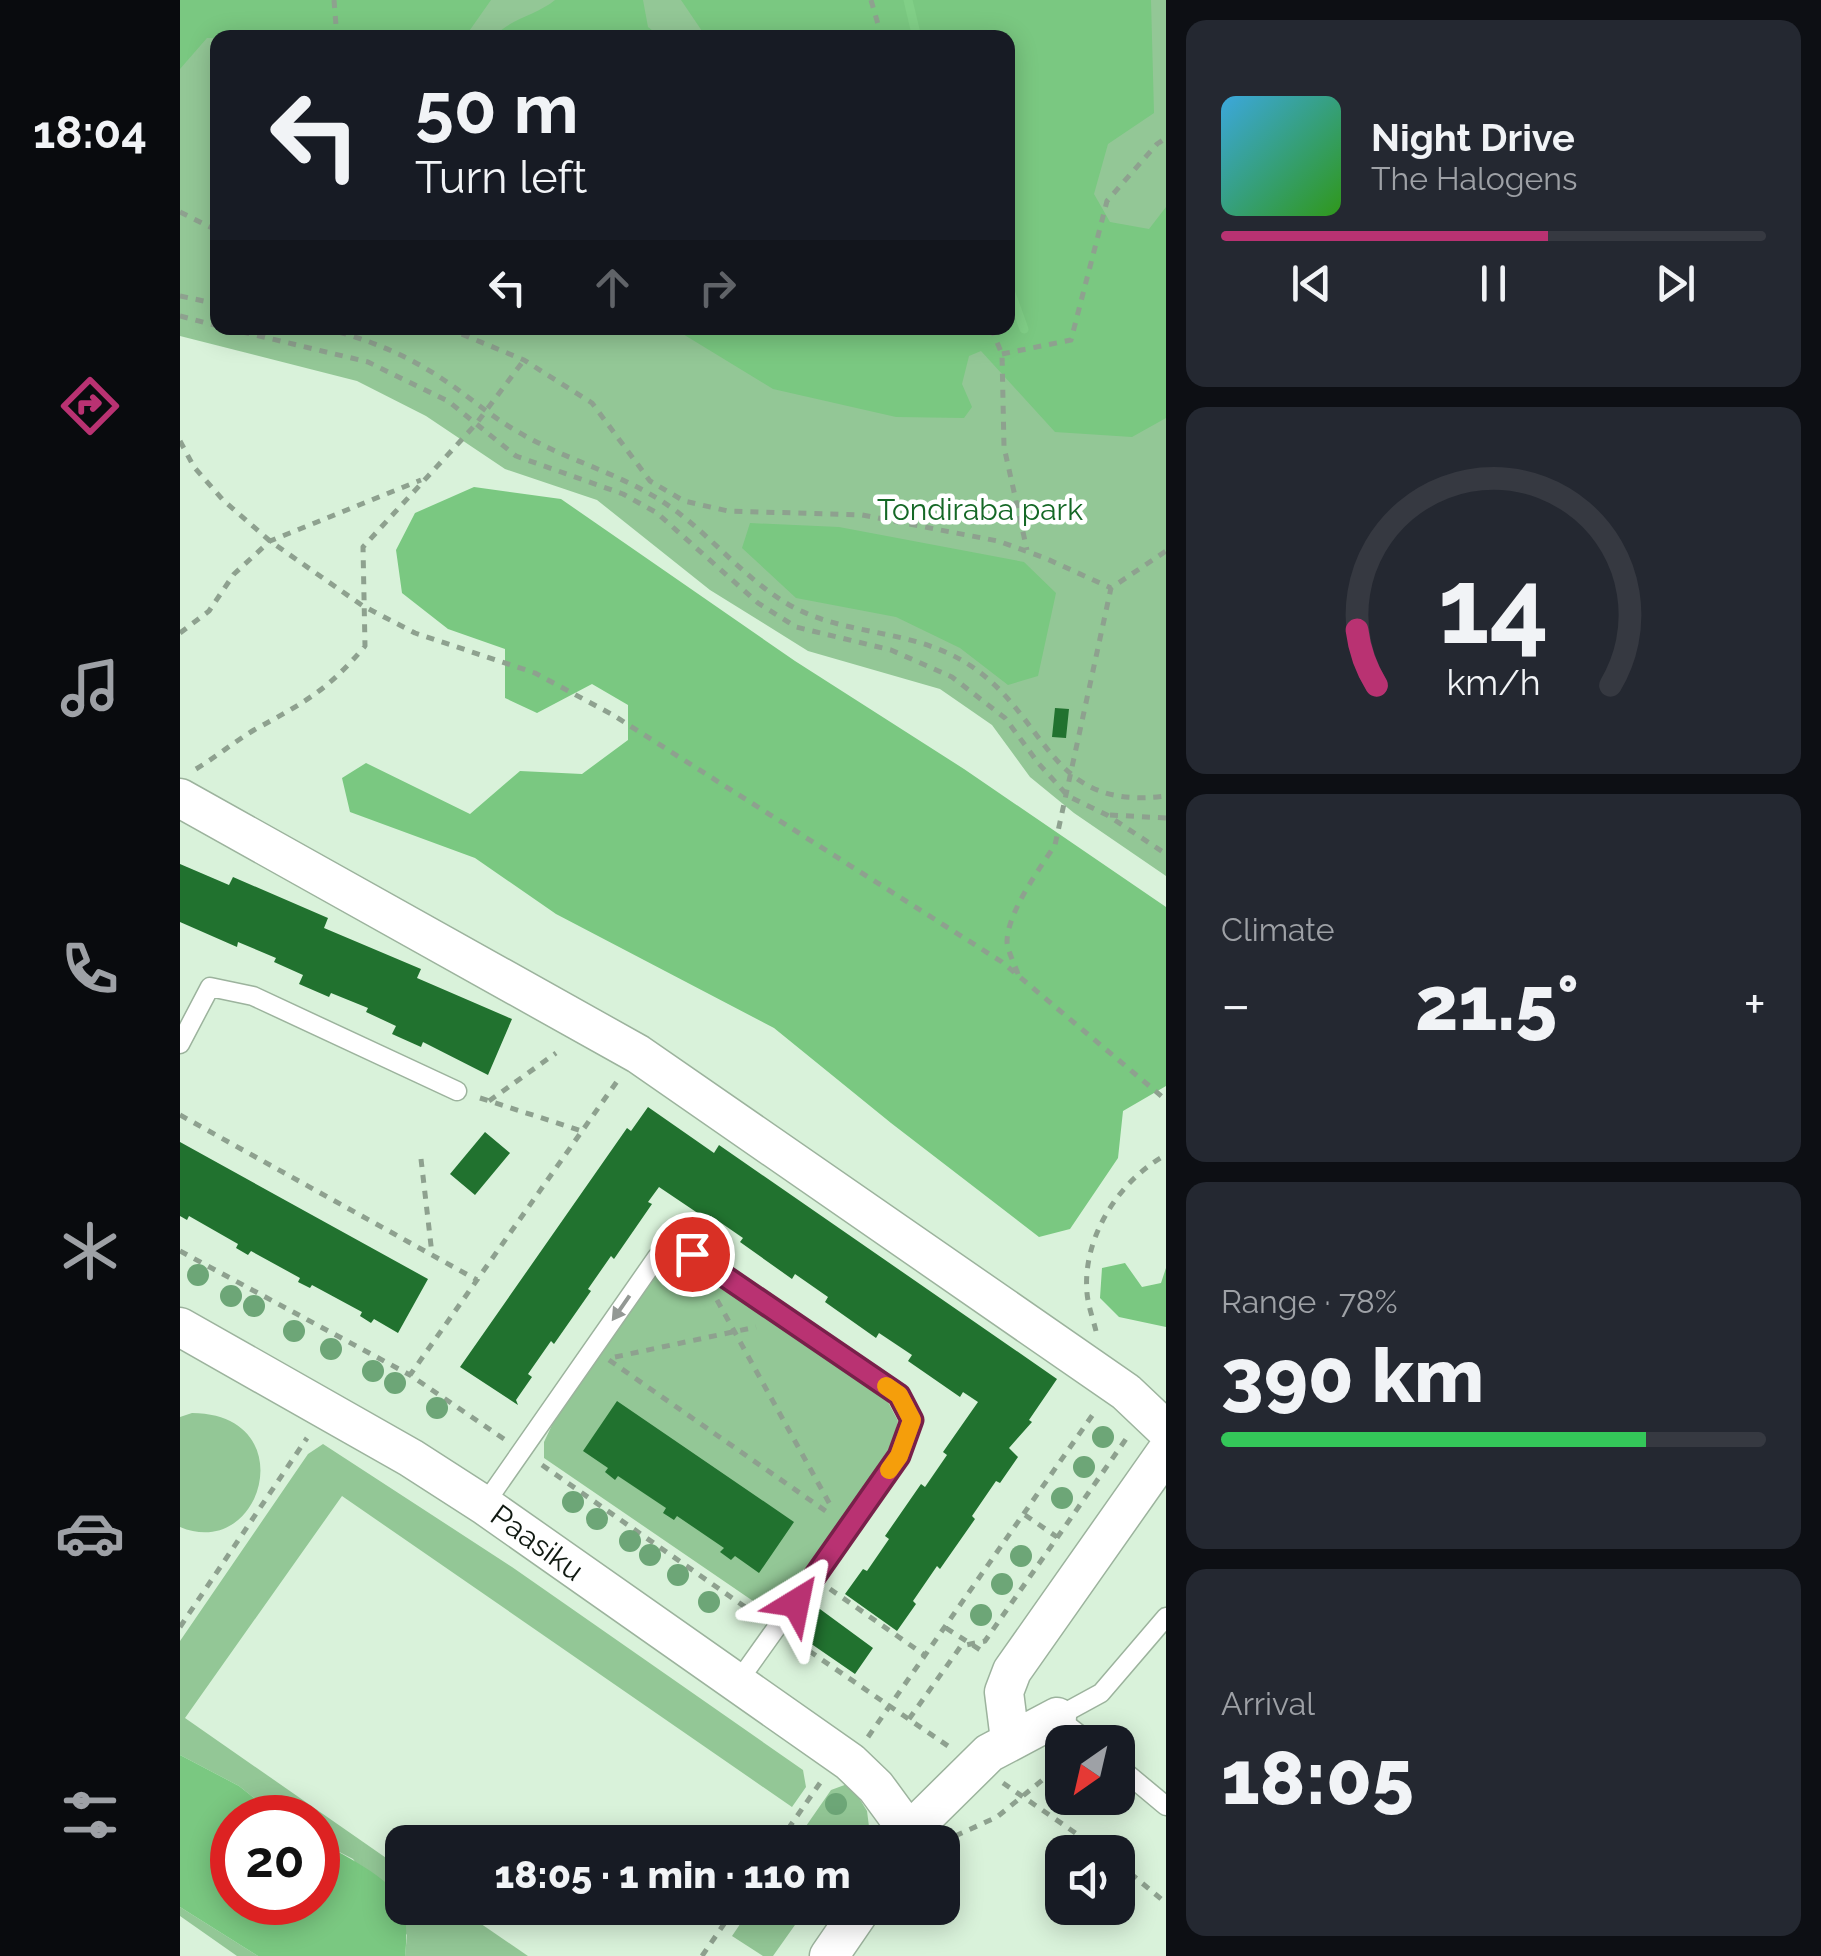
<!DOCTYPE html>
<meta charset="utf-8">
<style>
body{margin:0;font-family:Raleway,sans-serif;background:#242831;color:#f1f3f6;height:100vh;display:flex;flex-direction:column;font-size:38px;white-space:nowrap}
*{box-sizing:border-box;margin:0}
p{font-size:32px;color:#9ea1a6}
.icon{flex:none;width:55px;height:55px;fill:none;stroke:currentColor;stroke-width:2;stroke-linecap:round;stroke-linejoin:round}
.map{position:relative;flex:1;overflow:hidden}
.side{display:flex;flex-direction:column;gap:20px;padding:20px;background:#0d0f14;width:655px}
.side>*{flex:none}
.guide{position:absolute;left:30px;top:30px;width:805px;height:305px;border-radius:20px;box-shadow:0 5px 25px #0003;background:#171b24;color:#f1f3f6;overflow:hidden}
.needle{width:65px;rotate:214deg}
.tools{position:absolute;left:865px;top:1725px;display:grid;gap:20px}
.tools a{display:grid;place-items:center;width:90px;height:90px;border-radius:20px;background:#171b24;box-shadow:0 5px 25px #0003;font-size:50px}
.speed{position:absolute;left:30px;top:1795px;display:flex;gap:20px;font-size:50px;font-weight:700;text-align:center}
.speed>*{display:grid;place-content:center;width:130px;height:130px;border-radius:50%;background:#171b24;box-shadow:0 5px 25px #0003;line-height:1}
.speed .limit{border:15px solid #d22;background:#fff;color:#111}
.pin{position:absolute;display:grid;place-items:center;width:85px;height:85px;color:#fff;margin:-42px;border:5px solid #fff;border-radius:50%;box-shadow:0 2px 10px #0007}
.me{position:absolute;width:110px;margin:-55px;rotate:35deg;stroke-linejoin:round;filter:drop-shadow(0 0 8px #0008)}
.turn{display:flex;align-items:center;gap:35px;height:210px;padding:0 40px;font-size:45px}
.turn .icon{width:130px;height:130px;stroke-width:2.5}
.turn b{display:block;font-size:70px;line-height:85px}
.lanes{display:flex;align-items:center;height:95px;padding:0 40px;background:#0003;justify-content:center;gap:50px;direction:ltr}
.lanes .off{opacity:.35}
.big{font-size:75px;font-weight:800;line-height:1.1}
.side .card{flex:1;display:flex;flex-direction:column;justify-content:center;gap:15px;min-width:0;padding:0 35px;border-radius:20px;background:#242831}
.side .dial{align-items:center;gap:0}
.dial svg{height:260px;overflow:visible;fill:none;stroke:#363941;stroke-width:7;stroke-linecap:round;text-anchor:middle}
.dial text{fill:#f1f3f6;stroke:none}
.song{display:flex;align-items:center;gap:30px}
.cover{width:120px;height:120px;border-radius:15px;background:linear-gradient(135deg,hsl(200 70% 55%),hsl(110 70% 35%))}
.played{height:10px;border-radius:5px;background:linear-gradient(90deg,#b93272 60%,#363941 60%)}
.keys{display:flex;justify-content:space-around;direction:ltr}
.heat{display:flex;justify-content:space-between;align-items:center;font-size:55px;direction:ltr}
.charge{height:15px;border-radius:8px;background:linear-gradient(90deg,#34c759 78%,#363941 0)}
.trip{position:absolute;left:205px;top:1825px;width:575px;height:100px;border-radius:20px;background:#171b24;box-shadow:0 5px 25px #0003;font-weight:800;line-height:100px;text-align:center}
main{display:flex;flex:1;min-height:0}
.tab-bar{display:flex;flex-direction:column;width:180px;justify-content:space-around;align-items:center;background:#090b0e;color:#9ea1a6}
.tab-bar .icon{width:70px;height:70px}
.tab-bar .on{color:#b93272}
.tab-bar b{font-size:45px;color:#f1f3f6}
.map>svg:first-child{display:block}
</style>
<main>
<nav class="tab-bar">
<b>18:04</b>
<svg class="icon on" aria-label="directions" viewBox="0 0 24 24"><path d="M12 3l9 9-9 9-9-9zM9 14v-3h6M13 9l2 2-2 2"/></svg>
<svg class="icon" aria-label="music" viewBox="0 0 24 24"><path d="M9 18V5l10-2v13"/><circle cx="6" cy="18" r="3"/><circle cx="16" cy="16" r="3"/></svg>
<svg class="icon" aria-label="phone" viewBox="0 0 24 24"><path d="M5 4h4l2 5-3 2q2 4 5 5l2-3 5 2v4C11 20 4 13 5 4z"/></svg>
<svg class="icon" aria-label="climate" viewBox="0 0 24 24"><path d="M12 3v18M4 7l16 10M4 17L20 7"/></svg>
<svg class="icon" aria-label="car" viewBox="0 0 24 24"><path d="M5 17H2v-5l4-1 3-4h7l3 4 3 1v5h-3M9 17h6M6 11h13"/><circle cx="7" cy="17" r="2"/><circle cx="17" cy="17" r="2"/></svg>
<svg class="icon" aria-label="filters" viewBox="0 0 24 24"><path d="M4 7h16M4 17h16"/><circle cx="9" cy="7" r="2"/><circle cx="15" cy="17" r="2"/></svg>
</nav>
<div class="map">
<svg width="986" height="1956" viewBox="0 0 986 1956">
<rect width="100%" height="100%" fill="#d9f2da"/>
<path fill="#93c796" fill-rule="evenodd" d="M0 0H986V876L894 813 850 777 812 725 760 689 628 651 530 590 417 500 325 469 246 416 177 381 0 336ZM38 38H828V328H38Z
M496 1268H509L527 1276 707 1400 718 1421 709 1456 598 1618 364 1458V1442L372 1425 468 1283 483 1271Z
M12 1413C124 1414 83 1562 0 1527V1417Z
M143 1444 332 1567 623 1770 626 1787 612 1807 162 1496 5 1718 222 1869V1908H278L348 1956H225L227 1935 173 1859 138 1841V1818L98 1817 59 1786 0 1755V1641L128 1454Z
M670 1783 687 1811 691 1842H615L651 1790Z
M0 1907 78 1956H57L0 1916Z
M571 1908H627L593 1956H583L552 1936Z"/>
<path fill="#7ac881" d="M0 0H311L285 37 27 38 0 69Z
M375 0H463L468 27 481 37H314C329 19 357 15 375 0Z
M501 0H971L974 113 928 144 914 194 930 222 969 229 986 207V418L952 437 875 432 801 351 789 356 782 384 792 407 784 418 716 417 593 389 493 328H828V38L526 37Z
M294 487 381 499 615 661 784 769 986 907V1086L943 1111 938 1158 890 1229 859 1237 711 1123 594 1028 376 914 295 858 170 812 162 778 186 763 290 814 340 771 402 774 448 740V705L412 684 357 713 325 698V649L268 629 222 593 216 550 235 513Z
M570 523 659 527 844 562 876 593 858 676 828 685 780 648 716 617 616 598 562 548Z
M945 1263 962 1287 981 1283 986 1268V1327L939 1317 920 1298 922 1268Z
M0 1755 59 1786 98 1817 52 1818V1902H138V1841C160 1853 202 1874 217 1894 228 1908 227 1939 225 1956H78L0 1907Z"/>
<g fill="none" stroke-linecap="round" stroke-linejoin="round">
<path stroke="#81cf87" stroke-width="9" d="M728 0 737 38
M828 285 844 329"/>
</g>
<path fill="#21722f" d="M875 708 889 709 886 738 872 737Z
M0 864 49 885 53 877 148 918 144 928 241 969 237 978 332 1019 308 1075 243 1042 241 1047 212 1034 216 1026 186 1012 188 1008 151 993 149 997 119 984 123 975 94 962 96 958 58 942 57 947 0 922Z
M468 1107 534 1153 539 1145 877 1379 849 1420 852 1422 829 1448 838 1457 820 1483 816 1481 792 1516 795 1519 760 1569 757 1566 733 1601 736 1604 717 1631 665 1594 683 1569 687 1571 709 1539 705 1536 741 1484 745 1487 767 1455 763 1452 798 1402 783 1392 780 1397 728 1361 732 1355 699 1333 696 1338 645 1302 648 1297 615 1274 612 1279 560 1242 563 1238 531 1216 528 1220 479 1187 468 1202 472 1204 434 1259 431 1256 408 1289 411 1291 374 1344 371 1341 348 1374 352 1377 336 1400 338 1405 280 1367 447 1128 451 1131Z
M305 1132 330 1153 295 1195 270 1174Z
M0 1142 248 1279 218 1333 194 1319 191 1323 180 1316 182 1312 132 1285 130 1288 118 1282 120 1278 71 1251 68 1255 56 1248 58 1244 9 1216 7 1220 0 1216Z
M437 1401 614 1522 579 1573 555 1556 551 1560 540 1552 544 1548 497 1516 494 1520 483 1513 486 1508 438 1476 435 1480 425 1472 428 1468 403 1451Z
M629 1601 693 1648 675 1674 630 1643 632 1639 611 1625Z"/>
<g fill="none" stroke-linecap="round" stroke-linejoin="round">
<defs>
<path id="lane" d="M0 1044 30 987 73 996 277 1091
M304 1505 477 1257 512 1254 719 1395 732 1420 719 1456 557 1683
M909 1742 877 1717 921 1693 986 1617
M938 1766 986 1806"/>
<path id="street" d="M0 798 458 1054 946 1392 986 1430
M0 1327 231 1458 304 1505 670 1762 696 1787 729 1832 723 1842
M830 1740 824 1692 832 1671 986 1452
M729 1832 809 1753 877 1717
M649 1956 682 1908"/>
</defs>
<use href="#lane" stroke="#9cb39d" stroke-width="21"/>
<use href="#street" stroke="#9cb39d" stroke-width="41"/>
<path stroke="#8ea18f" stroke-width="5" stroke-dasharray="8 8" stroke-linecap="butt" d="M154 0 157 38
M691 0 702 38
M0 212 38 231
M0 296 38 304
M0 316 38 326
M46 328 188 362 268 401 336 456 443 494 477 513 578 603 616 627 711 650 772 677 825 718 859 764 888 796 927 815 986 854
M143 328C185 338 225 354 261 378 286 394 309 415 335 430 387 462 445 473 496 511 536 541 569 583 613 607 669 637 734 628 791 666 869 718 868 812 986 796
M267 328 344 360 412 403 470 481 504 501 548 511 682 515 818 541 865 558 931 588
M811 328 822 354 824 447 847 550
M822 354 891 340 927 201 977 144 986 138
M0 441 14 467 43 500 90 541 183 606 235 633 355 673 433 715 822 962 986 1100
M0 633 29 611 54 574 90 541 241 480
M16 769C36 757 54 742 74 730 125 702 147 691 185 646L183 547 296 424 344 360
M930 815 986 818
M838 974C835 965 828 952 827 942 827 913 860 868 875 845L931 588 986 551
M300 1098 402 1131
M309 1101 376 1053
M0 1115 297 1280
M241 1159 252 1254
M0 1251 230 1375
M537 1300 653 1510
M916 1331C913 1319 908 1305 907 1293 902 1238 939 1180 986 1155
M435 1357 576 1327
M429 1360 650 1514
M324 1439 230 1375 438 1080
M362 1465 578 1616
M845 1515 877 1537
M650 1589 746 1656
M0 1627 127 1438
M766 1628 805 1653
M616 1642 768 1746
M729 1719 781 1646 805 1641 946 1439
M688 1737 916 1410
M823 1783 923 1852
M775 1836 817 1817 882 1764
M599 1842 640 1783
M938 1863 986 1903
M522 1956 555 1908"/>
<use href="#lane" stroke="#fff" stroke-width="18"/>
<use href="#street" stroke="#fff" stroke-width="38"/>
</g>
<g fill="#6da677">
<circle cx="18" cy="1275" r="11"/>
<circle cx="51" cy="1296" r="11"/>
<circle cx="74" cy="1306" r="11"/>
<circle cx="114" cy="1331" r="11"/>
<circle cx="151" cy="1349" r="11"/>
<circle cx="193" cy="1371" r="11"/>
<circle cx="215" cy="1383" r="11"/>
<circle cx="257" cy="1408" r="11"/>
<circle cx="923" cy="1437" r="11"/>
<circle cx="904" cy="1467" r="11"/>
<circle cx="882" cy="1498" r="11"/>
<circle cx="393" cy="1502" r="11"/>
<circle cx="417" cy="1519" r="11"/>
<circle cx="450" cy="1541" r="11"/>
<circle cx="470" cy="1555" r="11"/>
<circle cx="841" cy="1556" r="11"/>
<circle cx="498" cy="1575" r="11"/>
<circle cx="822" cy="1584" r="11"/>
<circle cx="529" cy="1602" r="11"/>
<circle cx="801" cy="1615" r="11"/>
<circle cx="656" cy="1804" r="11"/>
</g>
<defs><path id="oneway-solid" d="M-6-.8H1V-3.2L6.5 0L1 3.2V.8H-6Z" transform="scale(2.5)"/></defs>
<use fill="#939894" href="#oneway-solid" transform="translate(441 1308) rotate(125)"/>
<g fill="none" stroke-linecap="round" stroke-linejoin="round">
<defs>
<path id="route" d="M512 1254 719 1395 732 1420 719 1456 616 1603"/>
</defs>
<use href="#route" stroke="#78204a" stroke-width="25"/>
<use href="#route" stroke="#b93272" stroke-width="18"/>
<path stroke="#f59e0b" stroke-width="18" d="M706 1386 719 1395 732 1420 719 1456 709 1470"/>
</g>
<g text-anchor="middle" stroke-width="9" stroke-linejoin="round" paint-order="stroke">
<g font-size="30" fill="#156826" stroke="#fff">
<text x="800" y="520">Tondiraba park</text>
</g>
<g font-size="30" fill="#101911" stroke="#fff">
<text transform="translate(357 1543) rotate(36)" y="10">Paasiku</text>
</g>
</g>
</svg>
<div class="tools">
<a><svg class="needle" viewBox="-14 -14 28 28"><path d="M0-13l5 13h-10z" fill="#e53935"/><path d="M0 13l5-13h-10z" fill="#9ea1a6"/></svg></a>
<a><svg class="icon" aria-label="sound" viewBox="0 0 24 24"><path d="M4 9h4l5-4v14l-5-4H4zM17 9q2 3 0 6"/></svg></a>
</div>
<div class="speed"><div class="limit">20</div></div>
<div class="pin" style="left:512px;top:1254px;background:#d93025"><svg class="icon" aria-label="arrive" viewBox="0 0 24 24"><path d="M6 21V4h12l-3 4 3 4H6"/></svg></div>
<svg class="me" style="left:616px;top:1603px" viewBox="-20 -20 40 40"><path d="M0-17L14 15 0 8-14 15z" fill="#b93272" stroke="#fff" stroke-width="4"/></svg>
<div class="trip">18:05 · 1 min · 110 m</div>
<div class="guide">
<div class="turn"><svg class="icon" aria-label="left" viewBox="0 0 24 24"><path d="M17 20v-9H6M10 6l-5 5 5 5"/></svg><div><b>50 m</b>Turn left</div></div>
<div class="lanes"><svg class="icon" aria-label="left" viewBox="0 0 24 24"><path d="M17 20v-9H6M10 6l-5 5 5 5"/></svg><svg class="icon off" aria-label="ahead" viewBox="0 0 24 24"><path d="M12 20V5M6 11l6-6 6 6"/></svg><svg class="icon off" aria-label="right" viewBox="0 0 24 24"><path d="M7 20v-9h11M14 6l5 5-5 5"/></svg></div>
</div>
</div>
<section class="side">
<div class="card">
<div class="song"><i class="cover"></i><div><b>Night Drive</b><p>The Halogens</p></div></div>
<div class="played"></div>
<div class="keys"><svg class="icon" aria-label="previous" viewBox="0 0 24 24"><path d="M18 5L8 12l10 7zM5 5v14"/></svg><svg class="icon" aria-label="pause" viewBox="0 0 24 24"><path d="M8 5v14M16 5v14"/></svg><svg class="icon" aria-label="next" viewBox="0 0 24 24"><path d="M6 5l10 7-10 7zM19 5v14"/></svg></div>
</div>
<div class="card dial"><svg viewBox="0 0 100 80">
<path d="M14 69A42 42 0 1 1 86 69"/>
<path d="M14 69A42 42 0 0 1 8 52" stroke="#b93272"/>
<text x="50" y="56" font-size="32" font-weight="700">14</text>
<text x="50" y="72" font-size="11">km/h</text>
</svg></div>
<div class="card"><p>Climate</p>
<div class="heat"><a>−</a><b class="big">21.5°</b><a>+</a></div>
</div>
<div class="card"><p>Range · 78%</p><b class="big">390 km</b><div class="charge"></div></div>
<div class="card"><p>Arrival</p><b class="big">18:05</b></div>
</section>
</main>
